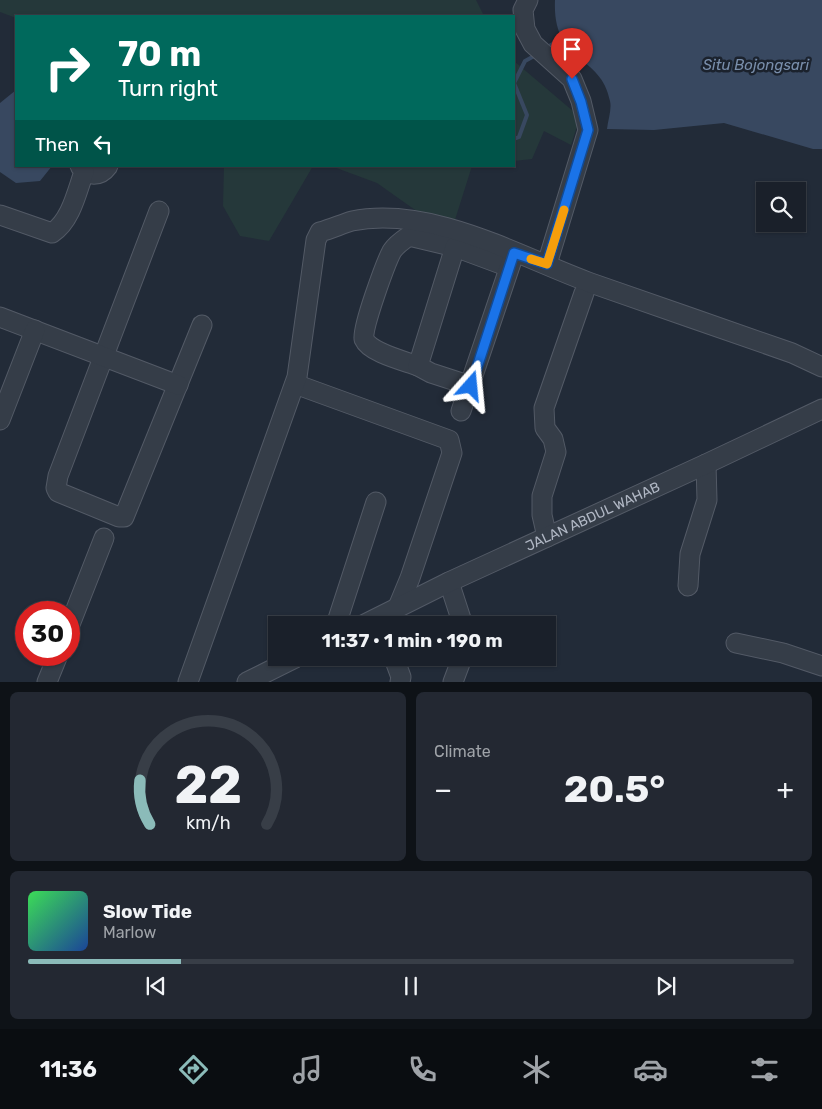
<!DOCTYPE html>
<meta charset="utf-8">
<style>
body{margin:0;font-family:Rubik,sans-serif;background:#232832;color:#f1f3f6;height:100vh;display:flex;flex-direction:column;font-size:19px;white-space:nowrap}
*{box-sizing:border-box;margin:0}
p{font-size:16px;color:#9fa3a8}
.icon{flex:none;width:28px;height:28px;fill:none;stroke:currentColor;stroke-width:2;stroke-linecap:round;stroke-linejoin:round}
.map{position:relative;height:682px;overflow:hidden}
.side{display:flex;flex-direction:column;gap:10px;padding:10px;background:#0e1217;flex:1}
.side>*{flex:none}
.guide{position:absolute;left:15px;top:15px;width:500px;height:152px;border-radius:0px;box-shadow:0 1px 4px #0004,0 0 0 1px #383e47;background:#00695c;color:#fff;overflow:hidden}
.buttons{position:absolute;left:756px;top:182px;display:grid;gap:10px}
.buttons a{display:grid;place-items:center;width:50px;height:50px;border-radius:0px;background:#1a202a;box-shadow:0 1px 4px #0004,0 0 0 1px #383e47;font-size:25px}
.speed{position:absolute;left:15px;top:601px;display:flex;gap:10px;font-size:25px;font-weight:700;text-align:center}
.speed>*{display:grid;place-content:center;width:65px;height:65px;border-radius:50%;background:#1a202a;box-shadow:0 1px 4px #0004,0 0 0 1px #383e47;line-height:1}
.speed .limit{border:8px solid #d22;background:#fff;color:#111}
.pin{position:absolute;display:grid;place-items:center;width:42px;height:42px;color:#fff;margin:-51px -21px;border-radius:50% 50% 50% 0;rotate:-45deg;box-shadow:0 0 5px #0007}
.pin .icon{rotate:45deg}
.me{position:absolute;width:55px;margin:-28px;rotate:18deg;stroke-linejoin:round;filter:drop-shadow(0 0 4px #0008)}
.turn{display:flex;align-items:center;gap:18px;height:105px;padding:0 20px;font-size:22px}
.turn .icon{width:65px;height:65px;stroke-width:2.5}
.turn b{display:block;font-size:35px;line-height:42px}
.then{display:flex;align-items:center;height:48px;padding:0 20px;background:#0003;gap:10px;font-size:19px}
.big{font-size:38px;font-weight:700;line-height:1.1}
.side .card{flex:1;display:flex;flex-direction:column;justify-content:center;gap:8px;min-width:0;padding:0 18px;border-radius:8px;background:#232832}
.side .dial{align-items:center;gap:0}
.dial svg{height:130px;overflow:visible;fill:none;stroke:#383e47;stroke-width:7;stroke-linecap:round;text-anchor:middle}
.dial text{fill:#f1f3f6;stroke:none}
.song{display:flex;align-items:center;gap:15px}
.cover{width:60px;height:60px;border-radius:8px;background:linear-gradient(135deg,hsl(130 70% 55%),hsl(220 70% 35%))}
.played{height:5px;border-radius:2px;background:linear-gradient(90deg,#8bbbb9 20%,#383e47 20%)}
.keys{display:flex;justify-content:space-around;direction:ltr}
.heat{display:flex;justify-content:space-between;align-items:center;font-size:28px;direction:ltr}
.side .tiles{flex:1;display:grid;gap:10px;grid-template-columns:1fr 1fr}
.card:last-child{grid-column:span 2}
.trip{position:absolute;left:268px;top:616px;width:288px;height:50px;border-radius:0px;background:#1a202a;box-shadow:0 1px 4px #0004,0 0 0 1px #383e47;font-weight:700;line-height:50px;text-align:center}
.menu{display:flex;height:80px;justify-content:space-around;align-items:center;background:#0a0d11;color:#9fa3a8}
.menu .icon{width:35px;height:35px}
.menu .active{color:#8bbbb9}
.menu b{font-size:22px;color:#f1f3f6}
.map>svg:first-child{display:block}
</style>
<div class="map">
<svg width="822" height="682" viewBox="0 0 822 682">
<rect width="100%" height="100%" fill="#222b38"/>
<path fill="#25383a" d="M0 0H476L484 16 16 18 0 12Z
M514 61 580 117 571 145 544 131 532 159 514 161Z
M224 166H313L269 241 240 236 223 206Z
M331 166H472L454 223 418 212 377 183Z"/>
<path fill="#384860" d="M555 0H822V149H813L724 123 654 130 607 129C608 120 612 109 610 101 601 53 552 65 555 0Z
M16 90V166H52L40 181 16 183 0 172V103Z"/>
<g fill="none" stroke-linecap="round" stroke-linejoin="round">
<path stroke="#384860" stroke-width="4" d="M546 48 561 39
M514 139 519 137 527 115 514 83 525 61 536 55"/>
<defs>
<g id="minor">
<path d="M528 0 523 10 525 29 533 44 572 79 581 101 588 130 547 264"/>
<path d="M80 166C88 177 100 177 108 166"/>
<path d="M159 211 58 476 56 488 58 492 119 517H124L202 325"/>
<path d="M0 215 52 233C71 221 77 191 84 172"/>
<path d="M0 317 178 385"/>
<path d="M418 366C405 361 370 353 364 339 361 330 386 262 392 251 396 245 403 240 409 236L455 247"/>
<path d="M295 384 449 440 452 453 410 578 398 607"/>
<path d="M471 386 431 373 418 366 455 247 509 267"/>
<path d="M461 411 513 257"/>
<path d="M0 420 35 330"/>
<path d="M547 537 542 515V496L556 452 553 439 545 428 544 408 584 293"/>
<path d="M449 582 463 625"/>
<path d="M688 586 690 554 707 500 706 464"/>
<path d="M336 625 376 502"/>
<path id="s1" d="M363 625 449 582 706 464 822 409"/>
<path d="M69 627 104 538"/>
<path d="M736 643 783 653 822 666"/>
<path d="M394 658 401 677 400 682"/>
<path d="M47 682 58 655"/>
<path d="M188 682 297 377 316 240 320 232C331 229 342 224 352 221 431 205 520 257 591 283 658 307 725 329 792 353L822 367"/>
<path d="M247 682 295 658"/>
<path d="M453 682 462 658"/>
</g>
</defs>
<use href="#minor" stroke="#535a66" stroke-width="21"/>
<use href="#minor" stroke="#353d48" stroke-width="19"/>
</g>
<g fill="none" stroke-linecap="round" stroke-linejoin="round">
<defs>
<path id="route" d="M471 386 514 253 547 264 588 130 581 102 572 79"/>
</defs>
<use href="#route" stroke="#114b97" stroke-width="12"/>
<use href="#route" stroke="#1a73e8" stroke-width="9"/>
<path stroke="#f59e0b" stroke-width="9" d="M531 259 547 264 564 210"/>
</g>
<g text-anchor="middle" stroke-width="5" stroke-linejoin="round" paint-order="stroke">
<g font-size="14" fill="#b0b7c4" stroke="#1b222d">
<text dy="5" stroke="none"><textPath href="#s1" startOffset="254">JALAN ABDUL WAHAB</textPath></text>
</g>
<g font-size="15" font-style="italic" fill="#798eab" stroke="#1b222d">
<text x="756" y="70">Situ Bojongsari</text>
</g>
</g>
</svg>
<div class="buttons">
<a><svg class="icon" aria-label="search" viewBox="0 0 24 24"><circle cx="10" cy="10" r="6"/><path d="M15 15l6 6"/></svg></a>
</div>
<div class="speed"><div class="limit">30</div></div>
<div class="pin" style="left:572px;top:79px;background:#d93025"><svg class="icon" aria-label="arrive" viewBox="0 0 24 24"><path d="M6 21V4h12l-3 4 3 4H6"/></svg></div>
<svg class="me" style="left:471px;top:386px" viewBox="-20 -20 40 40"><path d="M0-17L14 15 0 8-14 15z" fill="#1a73e8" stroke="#fff" stroke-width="4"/></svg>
<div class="trip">11:37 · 1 min · 190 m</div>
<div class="guide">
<div class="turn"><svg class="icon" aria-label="right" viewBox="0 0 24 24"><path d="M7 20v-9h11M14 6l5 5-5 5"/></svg><div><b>70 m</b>Turn right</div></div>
<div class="then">Then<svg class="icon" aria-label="left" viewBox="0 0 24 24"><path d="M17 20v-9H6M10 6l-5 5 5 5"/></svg></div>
</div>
</div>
<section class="side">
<div class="tiles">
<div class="card dial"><svg viewBox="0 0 100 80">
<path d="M14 69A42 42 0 1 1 86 69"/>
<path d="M14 69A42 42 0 0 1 8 42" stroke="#8bbbb9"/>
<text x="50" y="56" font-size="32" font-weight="700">22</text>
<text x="50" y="72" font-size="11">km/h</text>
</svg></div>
<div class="card"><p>Climate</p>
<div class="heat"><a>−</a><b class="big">20.5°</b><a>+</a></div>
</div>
<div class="card">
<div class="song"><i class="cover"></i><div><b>Slow Tide</b><p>Marlow</p></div></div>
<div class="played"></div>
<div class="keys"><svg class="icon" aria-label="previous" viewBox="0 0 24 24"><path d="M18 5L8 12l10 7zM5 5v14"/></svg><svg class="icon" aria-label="pause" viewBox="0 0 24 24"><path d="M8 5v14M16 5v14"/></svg><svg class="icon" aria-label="next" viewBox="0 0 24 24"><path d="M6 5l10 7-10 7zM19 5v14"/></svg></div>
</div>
</div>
</section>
<nav class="menu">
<b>11:36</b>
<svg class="icon active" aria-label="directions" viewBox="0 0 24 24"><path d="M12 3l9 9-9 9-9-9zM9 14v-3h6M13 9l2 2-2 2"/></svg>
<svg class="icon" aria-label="music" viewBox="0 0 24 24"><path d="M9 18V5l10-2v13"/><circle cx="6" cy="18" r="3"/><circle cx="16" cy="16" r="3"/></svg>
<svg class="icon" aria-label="phone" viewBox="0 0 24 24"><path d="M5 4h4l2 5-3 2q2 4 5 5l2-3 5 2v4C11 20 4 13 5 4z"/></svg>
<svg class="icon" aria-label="climate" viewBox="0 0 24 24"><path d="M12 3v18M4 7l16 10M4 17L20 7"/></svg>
<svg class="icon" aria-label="car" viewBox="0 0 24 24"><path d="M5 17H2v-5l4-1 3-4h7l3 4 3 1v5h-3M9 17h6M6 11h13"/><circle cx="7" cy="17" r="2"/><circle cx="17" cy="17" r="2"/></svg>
<svg class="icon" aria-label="filters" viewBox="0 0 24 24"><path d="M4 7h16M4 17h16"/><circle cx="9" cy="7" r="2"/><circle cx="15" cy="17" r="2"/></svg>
</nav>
